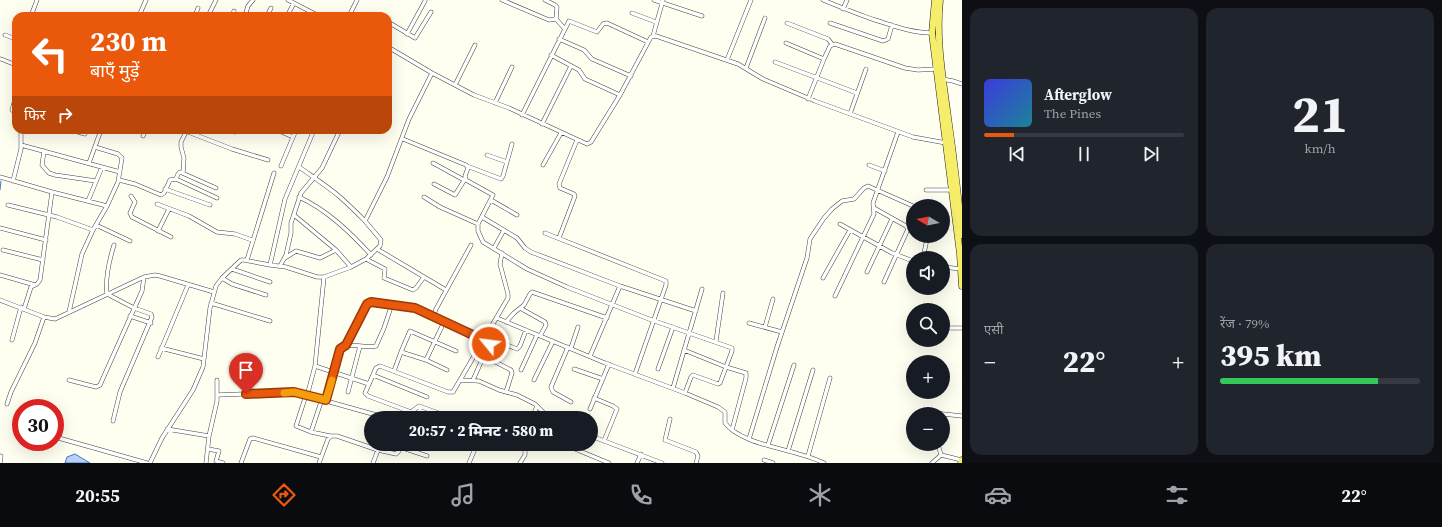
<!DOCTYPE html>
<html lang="hi">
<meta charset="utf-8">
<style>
body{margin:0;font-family:"Source Serif 4","Noto Sans Devanagari",serif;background:#20242c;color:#f1f3f6;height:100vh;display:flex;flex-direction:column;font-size:15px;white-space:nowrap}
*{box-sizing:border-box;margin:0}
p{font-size:13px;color:#9ea1a6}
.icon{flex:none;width:22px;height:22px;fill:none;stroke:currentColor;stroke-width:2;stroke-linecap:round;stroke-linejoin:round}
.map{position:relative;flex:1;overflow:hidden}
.panel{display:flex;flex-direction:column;gap:8px;padding:8px;background:#0d0f14;width:480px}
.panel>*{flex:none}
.banner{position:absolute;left:12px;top:12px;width:380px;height:122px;border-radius:12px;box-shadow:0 4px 16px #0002;background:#ea580c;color:#fff;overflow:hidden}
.needle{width:26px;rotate:280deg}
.tools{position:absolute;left:906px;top:199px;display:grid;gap:8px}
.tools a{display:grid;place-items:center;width:44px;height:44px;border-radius:50%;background:#171b24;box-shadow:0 4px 16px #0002;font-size:20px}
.speed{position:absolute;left:12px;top:399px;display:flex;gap:8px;font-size:20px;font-weight:700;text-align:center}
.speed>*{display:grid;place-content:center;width:52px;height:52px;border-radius:50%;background:#171b24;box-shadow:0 4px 16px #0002;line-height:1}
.speed .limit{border:6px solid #d22;background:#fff;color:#111}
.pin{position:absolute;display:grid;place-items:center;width:34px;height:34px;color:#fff;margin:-41px -17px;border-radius:50% 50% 50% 0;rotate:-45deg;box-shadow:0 0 4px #0007}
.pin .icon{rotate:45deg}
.me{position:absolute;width:44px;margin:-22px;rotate:299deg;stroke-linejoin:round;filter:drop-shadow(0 0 3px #0008)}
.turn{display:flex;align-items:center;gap:14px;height:84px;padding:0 12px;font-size:18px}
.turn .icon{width:52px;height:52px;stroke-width:2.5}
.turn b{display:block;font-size:28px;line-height:34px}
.then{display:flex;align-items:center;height:38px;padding:0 12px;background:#0003;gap:8px;font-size:15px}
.big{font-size:30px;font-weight:800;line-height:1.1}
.panel .widget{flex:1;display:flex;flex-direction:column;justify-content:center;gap:6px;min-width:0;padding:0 14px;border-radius:12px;background:#20242c}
.panel .dial{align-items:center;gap:0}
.dial b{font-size:52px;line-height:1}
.song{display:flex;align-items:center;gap:12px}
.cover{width:48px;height:48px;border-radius:6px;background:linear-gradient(135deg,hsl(240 70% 55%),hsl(190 70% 35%))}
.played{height:4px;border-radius:2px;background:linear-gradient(90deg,#ea580c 15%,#363941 15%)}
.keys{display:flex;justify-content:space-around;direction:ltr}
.heat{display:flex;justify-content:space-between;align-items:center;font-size:22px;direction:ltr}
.charge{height:6px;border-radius:3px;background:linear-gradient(90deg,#34c759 79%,#363941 0)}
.panel .tiles{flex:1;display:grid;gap:8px;grid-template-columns:repeat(2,1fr)}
.trip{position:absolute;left:364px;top:411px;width:234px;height:40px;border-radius:20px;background:#171b24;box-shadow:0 4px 16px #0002;font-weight:800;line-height:40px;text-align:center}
.tab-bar{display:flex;height:64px;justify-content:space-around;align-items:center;background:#090b0e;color:#9ea1a6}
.tab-bar .icon{width:28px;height:28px}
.tab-bar .active{color:#ea580c}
.tab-bar b{font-size:18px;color:#f1f3f6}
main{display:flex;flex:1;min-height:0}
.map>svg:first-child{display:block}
</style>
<main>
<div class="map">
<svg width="962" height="463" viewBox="0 0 962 463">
<rect width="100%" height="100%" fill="#fffff1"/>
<path fill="#b7d2f5" stroke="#3f79cb" d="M75 454 90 463H65L67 457Z"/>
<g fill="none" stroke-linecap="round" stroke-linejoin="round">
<path stroke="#3f79cb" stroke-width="1" d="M0 190 1 181"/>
<defs>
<path id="minor" d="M288 0 319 16
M502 0 549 20 556 19 564 28
M545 0 555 5 557 7 556 19
M654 0 702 16
M823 0C840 7 857 14 875 20 894 26 912 33 932 33
M843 9 847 0
M632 13 656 22
M31 16 37 0
M139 16 146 0
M195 16 198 8
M208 16 216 0
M232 16 234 11
M245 16 248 6 253 0
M267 16 271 8
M287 16 294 3
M349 16 357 0
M388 22 415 38 431 12
M787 23 828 39 832 44
M830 23 883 41 888 39 892 25
M407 34 425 1
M5 35 16 39
M653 36 663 0
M559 39 584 50 592 59 631 76
M786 43 824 59 808 99
M388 47 432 73 474 95 509 108 587 144 591 142 620 95 651 37 656 36 738 64 763 79 815 101 913 137 946 143
M551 55 579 70 585 79 620 95
M1 59 16 65
M824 59 830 46 835 44 905 68 918 70 936 69
M727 60 751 0
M775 62 857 93
M746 68 765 18
M942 79 953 81 962 84
M455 85 475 45
M16 96 12 110 16 113
M495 103 512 67
M850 114 866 69
M522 115 569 21 597 32 603 24 607 23 648 42
M542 124 571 66
M71 130 85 134
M183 130 232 149 268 160
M231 130 235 132
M277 130 293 137
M143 136 146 130
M403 139 466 165 468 168 465 176 466 180 493 195 478 224V231L483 242 527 269 567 287 649 319 732 348V351L720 383 718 384 693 375 691 377 685 393
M21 145 120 172
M95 147 118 154 122 158 118 182 107 206
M44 151 42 165 49 173 55 175 96 181
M487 155 507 162
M89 163 101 130
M433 163 464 180
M543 165 561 133
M869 165 885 171
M281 166 296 130
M467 166 501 179 503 176 512 144
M299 167C313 177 327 186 340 197 349 205 357 213 365 221
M183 173 184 158 181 147V142L187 130
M0 177 52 192 40 280 37 284 31 287 24 309
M176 179 178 174 180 172 216 188
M119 180 135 184 161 195 164 193 170 180 176 179 217 198
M13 181 21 149V130
M434 184 455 195 465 179
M165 189 210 205
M926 190H952
M52 192 107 206 93 230 82 254 69 312
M131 196 135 202 130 213 132 217 171 237
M299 197C327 210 350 232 371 255
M424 197 440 207 478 224
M491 200 517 215
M88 201 102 167
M157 204 189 216 217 232 235 234 252 240
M8 205 57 217 93 230
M874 208 906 226 908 229 884 282
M294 215 336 250 351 267
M482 217 517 238 525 248 531 252 620 286 696 311
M840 224 892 253 913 261
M96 225 130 241
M0 228 46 240
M158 231 169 209
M545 233 666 281V285L635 374
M559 238 575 196 574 194 560 188 559 184 577 140
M494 248 504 230
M377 249 446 290
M3 250 43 260
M285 258 296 251 320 258 336 250
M923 258 927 239
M366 259 385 269 384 278 413 290 416 288 424 277
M247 260 274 173
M270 265 285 199 314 130
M280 266 286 255 291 233V223L301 193 322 168 340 130
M943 267 961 269
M232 269 270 282
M867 272 892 219
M0 275 35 285
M324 277 315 366 369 384 365 393 368 396 411 412
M222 278 232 284 266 295
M823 278 850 230
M835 296 874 214 873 203 898 132
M0 300 44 317 55 319 144 277 155 275 160 276 214 292
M211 303 270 321
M520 308 545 322 546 325 540 336
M130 316 151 323
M433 317 436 309 471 245
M497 318 605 363 685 393 718 407 725 412V423C742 446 797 449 824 463
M506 322 514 313 524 305 530 294 532 292 607 318
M749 323 782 332
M765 327 773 299
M943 328H962
M12 340 21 307
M716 341 723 293
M489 343 494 340 517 349 520 346 526 330
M346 345 368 302 373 301 419 310 436 319 488 341 489 344 473 380
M568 347 551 387 553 392 571 402
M161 348 204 359
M571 348 578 327
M684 350 726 367 746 373V378L732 430
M401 352 410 331 456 351
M484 356 511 370 512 373 506 392
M590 356 620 286
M158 357 188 285
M426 360 447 370
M574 369 603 379
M658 369 673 327
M521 370 537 335
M394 371 401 352 426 360 444 322
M373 375 427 397
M69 380 96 387 100 385 142 291 144 277
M460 380 479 381 499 390 517 395 535 404 549 418
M534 380 553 341
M369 384 376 368 380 366 448 392H453L508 298V294L500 264 502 253
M673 388 702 289
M348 392 360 346
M217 395 294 392 387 418
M306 395 296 426 311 432
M307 396 315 366
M594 398 613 406 617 409 604 441
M7 404 11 392 35 343 44 317
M590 409 609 364
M934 413 962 416
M410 418 411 412 419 406 452 418
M532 418 537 406
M670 419 665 440 696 452 698 456 696 463
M113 421 120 392 152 317 151 314 134 308 107 294C105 277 109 261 114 245
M167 429 209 436
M330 436 311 432 321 402H326L340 349C349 341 365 349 376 346L384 328 392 304
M591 436 662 463
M55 437 147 463
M749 439 777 347 807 258 810 239 824 218 832 209 842 201 854 199 864 188 868 186 913 206
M563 444 609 463
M938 444 941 455
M768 445 794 365
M400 447 427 456
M208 449 219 451 216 461 223 463
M788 451 813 370
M808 456 830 378
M764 460 773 463
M0 463 1 456
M150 463 162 438 193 390 203 367 210 308 216 286 222 278 241 260H244L270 265 286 267 317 277H324L351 267 366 259 380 246 381 240 365 221 387 177 409 119 432 73
M206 463 209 436 217 401V380
M241 463 250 439 253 438 321 457
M319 463 328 439 331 436H337L378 450
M373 463 378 450 396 454 399 451 401 444
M469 463 477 444
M520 463 525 455V444
M637 463 641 454
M932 463 941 455 962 460"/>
<path id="primary" d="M935 0 932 33 960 254 962 286
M940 0C936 37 942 73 947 110 953 152 958 193 962 235
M961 463 962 460"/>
</defs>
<use href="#minor" stroke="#424242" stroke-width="4.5"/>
<use href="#primary" stroke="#202020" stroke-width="7"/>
<use href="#minor" stroke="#fff" stroke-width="3.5"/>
<use href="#primary" stroke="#f6ee6b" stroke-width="6"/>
</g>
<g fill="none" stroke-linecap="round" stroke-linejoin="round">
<defs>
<path id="route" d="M246 394 294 392 326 400 340 349 346 345 367 304 371 302 415 308 488 342 489 344"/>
</defs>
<use href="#route" stroke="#983908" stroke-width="10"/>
<use href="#route" stroke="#ea580c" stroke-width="7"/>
<path stroke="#f59e0b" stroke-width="7" d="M284 393 294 392 326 400 332 380"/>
</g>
</svg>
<div class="tools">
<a><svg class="needle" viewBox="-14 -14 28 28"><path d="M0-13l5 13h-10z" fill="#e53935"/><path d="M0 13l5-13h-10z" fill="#9ea1a6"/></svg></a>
<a><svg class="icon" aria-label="sound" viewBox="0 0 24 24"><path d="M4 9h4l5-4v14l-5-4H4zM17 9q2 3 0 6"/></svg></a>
<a><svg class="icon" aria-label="search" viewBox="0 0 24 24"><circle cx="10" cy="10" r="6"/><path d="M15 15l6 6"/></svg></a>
<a>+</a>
<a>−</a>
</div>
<div class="speed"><div class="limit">30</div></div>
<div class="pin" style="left:246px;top:394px;background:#d93025"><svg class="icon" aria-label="arrive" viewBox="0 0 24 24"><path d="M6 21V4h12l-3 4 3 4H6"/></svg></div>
<svg class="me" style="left:489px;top:344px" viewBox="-20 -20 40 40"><circle r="17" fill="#ea580c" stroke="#fff" stroke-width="3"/><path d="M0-11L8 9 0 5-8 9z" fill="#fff"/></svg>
<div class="trip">20:57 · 2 मिनट · 580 m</div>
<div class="banner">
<div class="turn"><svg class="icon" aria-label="left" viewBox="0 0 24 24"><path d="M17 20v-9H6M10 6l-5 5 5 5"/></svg><div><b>230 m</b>बाएँ मुड़ें</div></div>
<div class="then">फिर<svg class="icon" aria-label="right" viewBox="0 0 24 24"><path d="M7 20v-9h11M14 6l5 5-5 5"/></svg></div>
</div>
</div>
<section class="panel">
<div class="tiles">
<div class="widget">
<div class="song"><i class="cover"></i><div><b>Afterglow</b><p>The Pines</p></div></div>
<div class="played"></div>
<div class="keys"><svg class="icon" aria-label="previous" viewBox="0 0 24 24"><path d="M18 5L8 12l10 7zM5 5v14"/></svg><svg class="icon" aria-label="pause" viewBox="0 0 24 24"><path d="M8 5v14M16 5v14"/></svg><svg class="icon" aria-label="next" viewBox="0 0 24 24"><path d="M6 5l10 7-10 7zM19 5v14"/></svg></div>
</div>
<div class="widget dial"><b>21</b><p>km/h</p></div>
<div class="widget"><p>एसी</p>
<div class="heat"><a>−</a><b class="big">22°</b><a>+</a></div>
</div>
<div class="widget"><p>रेंज · 79%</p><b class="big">395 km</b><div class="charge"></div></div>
</div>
</section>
</main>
<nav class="tab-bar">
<b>20:55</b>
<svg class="icon active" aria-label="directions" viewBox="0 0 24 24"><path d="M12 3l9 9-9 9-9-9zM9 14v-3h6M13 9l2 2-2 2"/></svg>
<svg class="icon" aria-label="music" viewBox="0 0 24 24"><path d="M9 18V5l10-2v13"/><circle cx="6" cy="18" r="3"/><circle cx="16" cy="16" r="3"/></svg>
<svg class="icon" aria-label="phone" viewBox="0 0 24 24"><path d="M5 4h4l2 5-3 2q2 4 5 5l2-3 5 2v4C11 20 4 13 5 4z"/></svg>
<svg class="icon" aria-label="climate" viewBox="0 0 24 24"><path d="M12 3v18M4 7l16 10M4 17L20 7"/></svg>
<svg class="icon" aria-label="car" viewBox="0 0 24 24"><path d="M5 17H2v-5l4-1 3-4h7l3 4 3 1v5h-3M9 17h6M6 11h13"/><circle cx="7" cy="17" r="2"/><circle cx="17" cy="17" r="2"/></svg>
<svg class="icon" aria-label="filters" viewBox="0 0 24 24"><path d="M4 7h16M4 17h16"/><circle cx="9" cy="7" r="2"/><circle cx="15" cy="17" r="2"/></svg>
<b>22°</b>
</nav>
